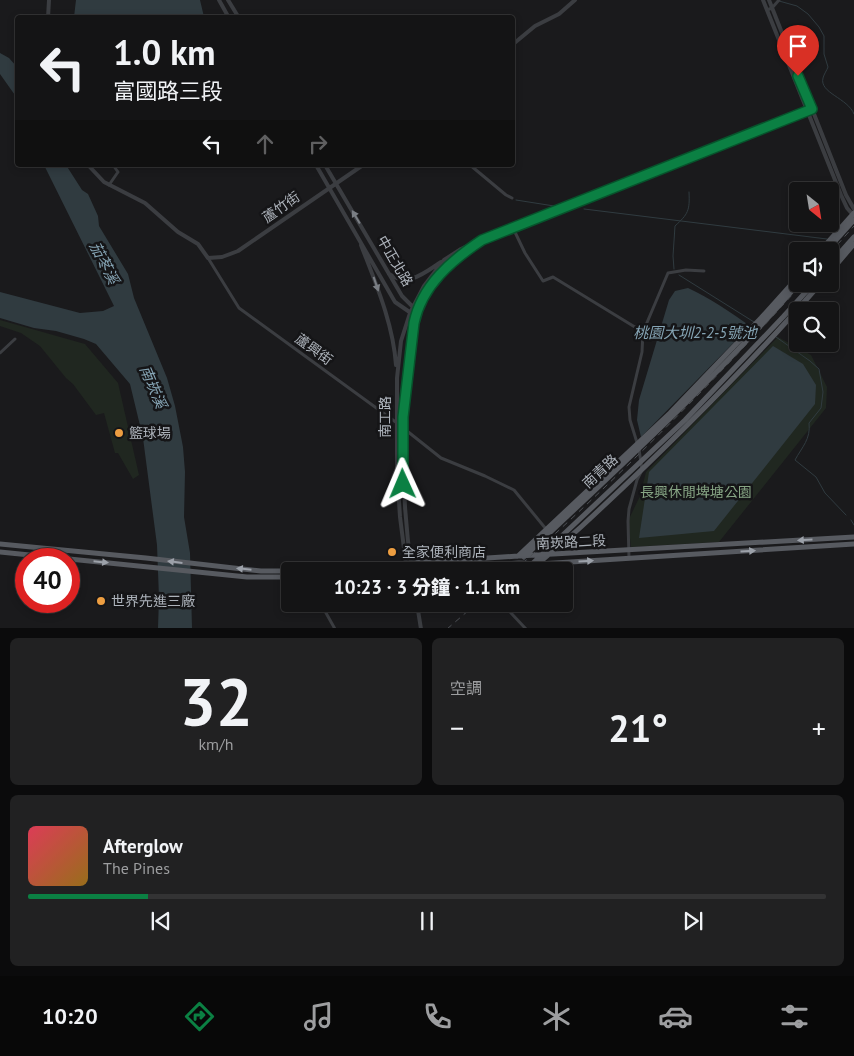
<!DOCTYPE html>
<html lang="zh-TW">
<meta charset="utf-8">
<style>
body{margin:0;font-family:"PT Sans","Noto Sans TC",sans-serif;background:#212122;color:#f1f3f6;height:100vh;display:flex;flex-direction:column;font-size:19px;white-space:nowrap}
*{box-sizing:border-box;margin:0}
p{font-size:16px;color:#9d9ea0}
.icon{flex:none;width:28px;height:28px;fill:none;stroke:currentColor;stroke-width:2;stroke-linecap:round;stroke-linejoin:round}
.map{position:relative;height:628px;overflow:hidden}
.details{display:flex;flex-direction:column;gap:10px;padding:10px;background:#0b0b0c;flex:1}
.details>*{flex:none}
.guide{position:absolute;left:15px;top:15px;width:500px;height:152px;border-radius:5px;box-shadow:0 2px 8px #0003,0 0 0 1px #333334;background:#141415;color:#f1f3f6;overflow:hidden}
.needle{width:32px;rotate:150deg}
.fabs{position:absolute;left:789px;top:182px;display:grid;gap:10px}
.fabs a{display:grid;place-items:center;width:50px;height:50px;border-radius:5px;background:#141415;box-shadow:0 2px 8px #0003,0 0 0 1px #333334;font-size:25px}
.speed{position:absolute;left:15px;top:548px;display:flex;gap:10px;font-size:25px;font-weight:700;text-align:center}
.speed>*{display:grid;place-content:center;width:65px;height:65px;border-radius:50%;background:#141415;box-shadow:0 2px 8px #0003,0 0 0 1px #333334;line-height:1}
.speed .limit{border:8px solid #d22;background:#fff;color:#111}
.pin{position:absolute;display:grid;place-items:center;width:42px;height:42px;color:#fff;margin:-51px -21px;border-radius:50% 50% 50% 0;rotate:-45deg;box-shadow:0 0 5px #0007}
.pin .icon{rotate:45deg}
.me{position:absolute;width:55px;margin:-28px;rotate:359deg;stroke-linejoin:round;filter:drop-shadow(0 0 4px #0008)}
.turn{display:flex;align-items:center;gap:18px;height:105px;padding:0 15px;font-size:22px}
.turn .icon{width:65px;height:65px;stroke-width:2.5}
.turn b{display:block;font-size:35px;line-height:42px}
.lanes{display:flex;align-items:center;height:48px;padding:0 15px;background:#0003;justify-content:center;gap:25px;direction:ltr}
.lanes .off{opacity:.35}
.big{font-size:38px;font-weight:800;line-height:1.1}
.details .tile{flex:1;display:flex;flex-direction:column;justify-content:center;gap:8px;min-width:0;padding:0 18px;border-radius:8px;background:#212122}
.details .dial{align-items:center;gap:0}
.dial b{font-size:65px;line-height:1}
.song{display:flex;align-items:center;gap:15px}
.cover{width:60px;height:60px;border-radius:8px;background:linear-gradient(135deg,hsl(350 70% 55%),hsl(40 70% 35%))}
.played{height:5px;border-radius:2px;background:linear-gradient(90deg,#0b8043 15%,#333334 15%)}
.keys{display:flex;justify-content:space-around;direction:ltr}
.heat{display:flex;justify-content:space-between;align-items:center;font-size:28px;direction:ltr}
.details .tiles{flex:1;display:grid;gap:10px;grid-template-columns:1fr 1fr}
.tile:last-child{grid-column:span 2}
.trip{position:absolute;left:281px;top:562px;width:292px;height:50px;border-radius:5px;background:#141415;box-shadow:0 2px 8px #0003,0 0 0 1px #333334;font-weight:800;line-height:50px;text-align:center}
.tab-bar{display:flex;height:80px;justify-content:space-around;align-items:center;background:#080808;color:#9d9ea0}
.tab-bar .icon{width:35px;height:35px}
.tab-bar .active{color:#0b8043}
.tab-bar b{font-size:22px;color:#f1f3f6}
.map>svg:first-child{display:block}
</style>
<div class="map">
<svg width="854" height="629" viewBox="0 0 854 629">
<rect width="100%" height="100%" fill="#1a1a1c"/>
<path fill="#202720" d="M0 320 85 344 118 383 139 475 133 479 118 453H115L104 413 96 415 73 384 66 378 40 346 21 333 0 326Z
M778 337 811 355 827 387 826 408 719 542 631 547 628 521 640 496 646 472Z"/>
<path fill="#303b40" d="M76 0H200L204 17H74Z
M0 53 9 58 17 67V98L0 74Z
M44 165H66L82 190 88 194 98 216 99 226 128 274 134 298 167 378 175 406 183 447 185 472 184 517 190 553 192 628H158L159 598 157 545 143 438 130 384 96 344 84 339 56 331 34 328 0 318V292L80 313 103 311 114 306Z
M688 288C710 298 730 312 750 326L641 437 637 420 639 400 669 300 675 291Z
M773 346 803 364 816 385 815 404 714 531 639 538 649 472Z"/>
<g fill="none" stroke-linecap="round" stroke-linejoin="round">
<path stroke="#303b40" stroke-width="1" d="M779 1 797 6 808 14 819 27 824 36V54L828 67C827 70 824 74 823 78 819 93 848 98 854 114
M516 200 554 206
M584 209 827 239
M674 269 673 256 675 226C688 214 690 211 689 192
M679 275 754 322
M776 337 810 361 819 369 823 392 821 408 809 423C811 439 802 447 795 460L816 477 825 493 846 515
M851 520 854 525"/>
<path stroke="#3b3d41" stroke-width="3" d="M767 10 772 8 779 0
M470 165 506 195 512 198
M109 185 118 172 113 165
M513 228 525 253 543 281 553 277 643 332 642 352 629 407 630 420 639 449 642 470 637 480 629 509 628 521 629 558
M208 258 239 308 397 423 441 458 485 476 514 490 546 529
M643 332 668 273 686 270 704 271
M0 353 15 339
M321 604 335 629
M504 604 511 613 526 629"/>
<path stroke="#3b3d41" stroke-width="4" d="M219 0 229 18
M228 0 239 18
M763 0 841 195 847 208 854 216
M769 0 846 195 854 209
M48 18 49 0
M512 45 535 26 559 14 575 0
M88 165 104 182 145 203 178 232 198 244 208 258 222 257 238 251 363 165
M316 165 395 302 411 313
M325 165 402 296 414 308
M361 245C376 284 393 323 396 365
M389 274C409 287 424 273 441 262
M406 564 400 517 397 471V378L401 341 410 313 424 286 444 260 461 249 482 239 812 109
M412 571C399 487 401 407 414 323 421 291 445 265 472 246
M417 604 421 629"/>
<path stroke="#575a60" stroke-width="5" d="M820 251 854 213
M826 251 854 220
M830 264 854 237
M830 272 854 244
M0 544 146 558 261 571H290
M0 552 247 577H290
M518 556 670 413 761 318 798 277
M524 557C618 468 714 381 798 284
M533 563 685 420 783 317 813 284
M539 563C553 550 568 539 582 526 665 449 746 369 820 284
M290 571 518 556 854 537
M380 571 519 563 539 564 854 544"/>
<path stroke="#4e5156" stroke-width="1" stroke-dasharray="6 5" stroke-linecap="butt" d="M830 253 854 226
M514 571C615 481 711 385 802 284
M447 629 476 604"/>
</g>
<defs><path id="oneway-solid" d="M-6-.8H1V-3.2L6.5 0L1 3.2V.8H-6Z" transform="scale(1.25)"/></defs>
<g fill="#7a7e84">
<use href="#oneway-solid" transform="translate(356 217) rotate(-121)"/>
<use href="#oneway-solid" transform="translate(376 284) rotate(71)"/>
</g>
<g fill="#9ca1a9">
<use href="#oneway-solid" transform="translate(805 540) rotate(177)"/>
<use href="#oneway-solid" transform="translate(748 551) rotate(-4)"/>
<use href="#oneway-solid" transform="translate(586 561) rotate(-4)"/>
<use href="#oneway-solid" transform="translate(101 562) rotate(6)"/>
<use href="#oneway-solid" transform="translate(175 562) rotate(-173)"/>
<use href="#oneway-solid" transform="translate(244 569) rotate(-174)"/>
</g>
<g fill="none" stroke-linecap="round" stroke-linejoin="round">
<defs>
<path id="route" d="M403 484V417L414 323C422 285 452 260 482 240L812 109 798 76"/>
</defs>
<use href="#route" stroke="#07532c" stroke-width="12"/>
<use href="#route" stroke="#0b8043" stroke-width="9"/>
</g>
<g fill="#ed9e41" stroke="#151517" stroke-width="2">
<circle cx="119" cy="433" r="5"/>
<circle cx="392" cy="552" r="5"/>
<circle cx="101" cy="601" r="5"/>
</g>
<g text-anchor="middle" stroke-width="5" stroke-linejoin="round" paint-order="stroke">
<g font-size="14" fill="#adb3bb" stroke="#151517">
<text transform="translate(281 207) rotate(-35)" y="5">蘆竹街</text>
<text transform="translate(395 261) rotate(60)" y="5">中正北路</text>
<text transform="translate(314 349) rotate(36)" y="5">蘆興街</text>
<text transform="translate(385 417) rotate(-90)" y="5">南工路</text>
<text transform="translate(600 471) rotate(-43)" y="5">南青路</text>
<text transform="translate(571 542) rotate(-3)" y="5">南崁路二段</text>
</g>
<g font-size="14" fill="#adb3bb" stroke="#151517" text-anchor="start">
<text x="129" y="438">籃球場</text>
<text x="402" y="557">全家便利商店</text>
<text x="111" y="606">世界先進三廠</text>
</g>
<g font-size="14" fill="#87a585" stroke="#151517">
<text x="696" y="497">長興休閒埤塘公園</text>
</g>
<g font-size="15" font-style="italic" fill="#86a5b5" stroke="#151517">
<text transform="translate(104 263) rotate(63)" y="5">茄苳溪</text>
<text x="695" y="338">桃園大圳2-2-5號池</text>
<text transform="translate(153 387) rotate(67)" y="5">南崁溪</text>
</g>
</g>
</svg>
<div class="fabs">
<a><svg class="needle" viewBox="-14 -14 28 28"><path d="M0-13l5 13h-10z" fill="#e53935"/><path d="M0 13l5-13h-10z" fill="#9d9ea0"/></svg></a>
<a><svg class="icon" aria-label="sound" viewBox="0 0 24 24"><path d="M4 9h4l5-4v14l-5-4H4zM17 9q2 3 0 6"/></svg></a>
<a><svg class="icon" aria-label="search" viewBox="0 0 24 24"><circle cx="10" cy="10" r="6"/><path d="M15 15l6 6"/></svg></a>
</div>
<div class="speed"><div class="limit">40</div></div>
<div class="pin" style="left:798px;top:76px;background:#d93025"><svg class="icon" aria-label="arrive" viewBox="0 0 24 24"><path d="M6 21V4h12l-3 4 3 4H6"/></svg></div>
<svg class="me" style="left:403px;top:484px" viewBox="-20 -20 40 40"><path d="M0-17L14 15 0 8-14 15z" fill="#0b8043" stroke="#fff" stroke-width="4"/></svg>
<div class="trip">10:23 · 3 分鐘 · 1.1 km</div>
<div class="guide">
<div class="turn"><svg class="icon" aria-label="left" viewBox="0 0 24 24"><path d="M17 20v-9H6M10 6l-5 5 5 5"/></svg><div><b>1.0 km</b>富國路三段</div></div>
<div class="lanes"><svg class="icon" aria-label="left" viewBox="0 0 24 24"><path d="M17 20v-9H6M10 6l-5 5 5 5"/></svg><svg class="icon off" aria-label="ahead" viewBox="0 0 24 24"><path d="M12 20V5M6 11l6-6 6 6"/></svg><svg class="icon off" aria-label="right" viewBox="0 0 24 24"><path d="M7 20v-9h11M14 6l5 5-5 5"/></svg></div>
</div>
</div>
<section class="details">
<div class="tiles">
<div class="tile dial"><b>32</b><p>km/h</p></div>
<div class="tile"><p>空調</p>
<div class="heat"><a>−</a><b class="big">21°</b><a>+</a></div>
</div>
<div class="tile">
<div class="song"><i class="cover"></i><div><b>Afterglow</b><p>The Pines</p></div></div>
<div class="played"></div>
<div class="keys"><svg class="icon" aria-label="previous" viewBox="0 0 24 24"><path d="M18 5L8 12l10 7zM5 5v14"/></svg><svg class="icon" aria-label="pause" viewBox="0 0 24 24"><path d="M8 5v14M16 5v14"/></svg><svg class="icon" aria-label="next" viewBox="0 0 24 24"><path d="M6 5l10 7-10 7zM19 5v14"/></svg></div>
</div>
</div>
</section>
<nav class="tab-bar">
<b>10:20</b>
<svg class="icon active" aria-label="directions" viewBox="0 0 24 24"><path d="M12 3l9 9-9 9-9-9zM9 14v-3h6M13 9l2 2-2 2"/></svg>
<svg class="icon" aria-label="music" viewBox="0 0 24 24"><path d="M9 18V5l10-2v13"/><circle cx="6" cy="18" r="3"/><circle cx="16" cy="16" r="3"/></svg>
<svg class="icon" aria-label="phone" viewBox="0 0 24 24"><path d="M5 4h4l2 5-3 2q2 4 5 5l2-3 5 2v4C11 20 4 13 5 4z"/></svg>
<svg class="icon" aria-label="climate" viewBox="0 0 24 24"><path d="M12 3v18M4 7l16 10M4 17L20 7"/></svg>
<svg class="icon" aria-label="car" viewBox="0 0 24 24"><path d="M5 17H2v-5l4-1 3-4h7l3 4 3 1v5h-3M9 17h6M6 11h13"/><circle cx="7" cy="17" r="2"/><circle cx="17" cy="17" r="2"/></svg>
<svg class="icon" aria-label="filters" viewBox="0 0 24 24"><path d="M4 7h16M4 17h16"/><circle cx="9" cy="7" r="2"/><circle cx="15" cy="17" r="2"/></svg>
</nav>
